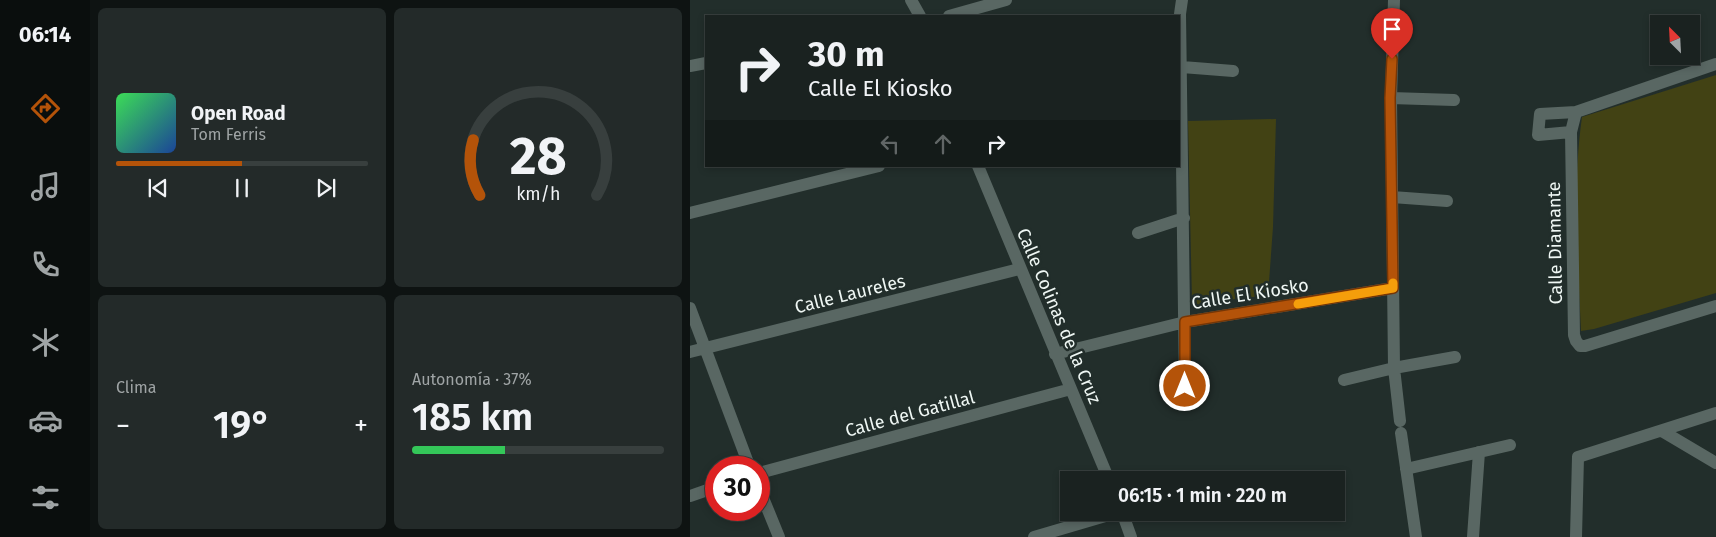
<!DOCTYPE html>
<html lang="es">
<meta charset="utf-8">
<style>
body{margin:0;font-family:"Fira Sans",sans-serif;background:#232a29;color:#f1f3f6;height:100vh;display:flex;flex-direction:column;font-size:19px;white-space:nowrap}
*{box-sizing:border-box;margin:0}
p{font-size:16px;color:#9fa4a5}
.icon{flex:none;width:28px;height:28px;fill:none;stroke:currentColor;stroke-width:2;stroke-linecap:round;stroke-linejoin:round}
.map{position:relative;flex:1;overflow:hidden}
.drawer{display:flex;flex-direction:column;gap:8px;padding:8px;background:#0e1312;width:600px}
.drawer>*{flex:none}
.guide{position:absolute;left:15px;top:15px;width:475px;height:152px;border-radius:0px;box-shadow:0 2px 8px #0003,0 0 0 1px #383f3e;background:#1a2220;color:#f1f3f6;overflow:hidden}
.needle{width:32px;rotate:336deg}
.fabs{position:absolute;left:960px;top:15px;display:grid;gap:10px}
.fabs a{display:grid;place-items:center;width:50px;height:50px;border-radius:0px;background:#1a2220;box-shadow:0 2px 8px #0003,0 0 0 1px #383f3e;font-size:25px}
.speed{position:absolute;left:15px;top:456px;display:flex;gap:10px;font-size:25px;font-weight:700;text-align:center}
.speed>*{display:grid;place-content:center;width:65px;height:65px;border-radius:50%;background:#1a2220;box-shadow:0 2px 8px #0003,0 0 0 1px #383f3e;line-height:1}
.speed .limit{border:8px solid #d22;background:#fff;color:#111}
.pin{position:absolute;display:grid;place-items:center;width:42px;height:42px;color:#fff;margin:-51px -21px;border-radius:50% 50% 50% 0;rotate:-45deg;box-shadow:0 0 5px #0007}
.pin .icon{rotate:45deg}
.me{position:absolute;width:55px;margin:-28px;rotate:0deg;stroke-linejoin:round;filter:drop-shadow(0 0 4px #0008)}
.turn{display:flex;align-items:center;gap:18px;height:105px;padding:0 20px;font-size:22px}
.turn .icon{width:65px;height:65px;stroke-width:2.5}
.turn b{display:block;font-size:35px;line-height:42px}
.lanes{display:flex;align-items:center;height:48px;padding:0 20px;background:#0003;justify-content:center;gap:25px;direction:ltr}
.lanes .off{opacity:.35}
.big{font-size:38px;font-weight:600;line-height:1.1}
.drawer .widget{flex:1;display:flex;flex-direction:column;justify-content:center;gap:8px;min-width:0;padding:0 18px;border-radius:8px;background:#232a29}
.drawer .dial{align-items:center;gap:0}
.dial svg{height:130px;overflow:visible;fill:none;stroke:#383f3e;stroke-width:7;stroke-linecap:round;text-anchor:middle}
.dial text{fill:#f1f3f6;stroke:none}
.song{display:flex;align-items:center;gap:15px}
.cover{width:60px;height:60px;border-radius:8px;background:linear-gradient(135deg,hsl(130 70% 55%),hsl(220 70% 35%))}
.played{height:5px;border-radius:2px;background:linear-gradient(90deg,#b45309 50%,#383f3e 50%)}
.keys{display:flex;justify-content:space-around;direction:ltr}
.heat{display:flex;justify-content:space-between;align-items:center;font-size:28px;direction:ltr}
.charge{height:8px;border-radius:4px;background:linear-gradient(90deg,#34c759 37%,#383f3e 0)}
.drawer .tiles{flex:1;display:grid;gap:8px;grid-template-columns:repeat(2,1fr)}
.trip{position:absolute;left:370px;top:471px;width:285px;height:50px;border-radius:0px;background:#1a2220;box-shadow:0 2px 8px #0003,0 0 0 1px #383f3e;font-weight:600;line-height:50px;text-align:center}
main{display:flex;flex:1;min-height:0}
.tab-bar{display:flex;flex-direction:column;width:90px;justify-content:space-around;align-items:center;background:#0a0e0d;color:#9fa4a5}
.tab-bar .icon{width:35px;height:35px}
.tab-bar .active{color:#b45309}
.tab-bar b{font-size:22px;color:#f1f3f6}
.map>svg:first-child{display:block}
</style>
<main>
<nav class="tab-bar">
<b>06:14</b>
<svg class="icon active" aria-label="directions" viewBox="0 0 24 24"><path d="M12 3l9 9-9 9-9-9zM9 14v-3h6M13 9l2 2-2 2"/></svg>
<svg class="icon" aria-label="music" viewBox="0 0 24 24"><path d="M9 18V5l10-2v13"/><circle cx="6" cy="18" r="3"/><circle cx="16" cy="16" r="3"/></svg>
<svg class="icon" aria-label="phone" viewBox="0 0 24 24"><path d="M5 4h4l2 5-3 2q2 4 5 5l2-3 5 2v4C11 20 4 13 5 4z"/></svg>
<svg class="icon" aria-label="climate" viewBox="0 0 24 24"><path d="M12 3v18M4 7l16 10M4 17L20 7"/></svg>
<svg class="icon" aria-label="car" viewBox="0 0 24 24"><path d="M5 17H2v-5l4-1 3-4h7l3 4 3 1v5h-3M9 17h6M6 11h13"/><circle cx="7" cy="17" r="2"/><circle cx="17" cy="17" r="2"/></svg>
<svg class="icon" aria-label="filters" viewBox="0 0 24 24"><path d="M4 7h16M4 17h16"/><circle cx="9" cy="7" r="2"/><circle cx="15" cy="17" r="2"/></svg>
</nav>
<section class="drawer">
<div class="tiles">
<div class="widget">
<div class="song"><i class="cover"></i><div><b>Open Road</b><p>Tom Ferris</p></div></div>
<div class="played"></div>
<div class="keys"><svg class="icon" aria-label="previous" viewBox="0 0 24 24"><path d="M18 5L8 12l10 7zM5 5v14"/></svg><svg class="icon" aria-label="pause" viewBox="0 0 24 24"><path d="M8 5v14M16 5v14"/></svg><svg class="icon" aria-label="next" viewBox="0 0 24 24"><path d="M6 5l10 7-10 7zM19 5v14"/></svg></div>
</div>
<div class="widget dial"><svg viewBox="0 0 100 80">
<path d="M14 69A42 42 0 1 1 86 69"/>
<path d="M14 69A42 42 0 0 1 10 35" stroke="#b45309"/>
<text x="50" y="56" font-size="32" font-weight="700">28</text>
<text x="50" y="72" font-size="11">km/h</text>
</svg></div>
<div class="widget"><p>Clima</p>
<div class="heat"><a>−</a><b class="big">19°</b><a>+</a></div>
</div>
<div class="widget"><p>Autonomía · 37%</p><b class="big">185 km</b><div class="charge"></div></div>
</div>
</section>
<div class="map">
<svg width="1026" height="537" viewBox="0 0 1026 537">
<rect width="100%" height="100%" fill="#222e2b"/>
<path fill="#424214" d="M1026 75V293L904 329 891 331C888 260 882 187 892 117Z
M586 119 583 227 578 296 548 298 515 307 502 302 498 121Z"/>
<g fill="none" stroke-linecap="round" stroke-linejoin="round">
<path stroke="#596763" stroke-width="12" d="M221 0 230 16
M492 0 490 14 495 386
M704 0 701 98 704 368 710 421
M259 16 316 0
M0 66 16 63
M492 67 543 71
M701 98 764 100
M886 112 881 132 884 335 886 341 890 346H895L1026 306
M881 132 848 135 850 114 886 112 1026 64
M288 166 419 480
M702 197 757 201
M0 213 189 166
M448 233 494 218
M0 308 60 468
M0 352 329 269
M365 354 495 322 703 288
M654 380 704 368 765 357
M972 431 1026 463
M711 433 726 537
M716 469 820 445
M69 473 381 389
M69 488 89 537
M0 496 26 487
M432 512 441 537
M344 537 429 512
M783 537 789 452
M886 537 888 457 1026 413"/>
</g>
<g fill="none" stroke-linecap="round" stroke-linejoin="round">
<defs>
<path id="route" d="M495 386V322L703 288 700 98 702 59"/>
</defs>
<use href="#route" stroke="#753606" stroke-width="12"/>
<use href="#route" stroke="#b45309" stroke-width="9"/>
<path stroke="#f59e0b" stroke-width="9" d="M608 304 703 288V283"/>
</g>
<g text-anchor="middle" stroke-width="5" stroke-linejoin="round" paint-order="stroke">
<g font-size="18" fill="#eff7f4" stroke="#222e2b">
<text transform="translate(865 243) rotate(-91)" y="6">Calle Diamante</text>
<text transform="translate(160 294) rotate(-14)" y="6">Calle Laureles</text>
<text transform="translate(560 294) rotate(-9)" y="6">Calle El Kiosko</text>
<text transform="translate(369 316) rotate(67)" y="6">Calle Colinas de la Cruz</text>
<text transform="translate(220 414) rotate(-15)" y="6">Calle del Gatillal</text>
</g>
</g>
</svg>
<div class="fabs">
<a><svg class="needle" viewBox="-14 -14 28 28"><path d="M0-13l5 13h-10z" fill="#e53935"/><path d="M0 13l5-13h-10z" fill="#9fa4a5"/></svg></a>
</div>
<div class="speed"><div class="limit">30</div></div>
<div class="pin" style="left:702px;top:59px;background:#d93025"><svg class="icon" aria-label="arrive" viewBox="0 0 24 24"><path d="M6 21V4h12l-3 4 3 4H6"/></svg></div>
<svg class="me" style="left:495px;top:386px" viewBox="-20 -20 40 40"><circle r="17" fill="#b45309" stroke="#fff" stroke-width="3"/><path d="M0-11L8 9 0 5-8 9z" fill="#fff"/></svg>
<div class="trip">06:15 · 1 min · 220 m</div>
<div class="guide">
<div class="turn"><svg class="icon" aria-label="right" viewBox="0 0 24 24"><path d="M7 20v-9h11M14 6l5 5-5 5"/></svg><div><b>30 m</b>Calle El Kiosko</div></div>
<div class="lanes"><svg class="icon off" aria-label="left" viewBox="0 0 24 24"><path d="M17 20v-9H6M10 6l-5 5 5 5"/></svg><svg class="icon off" aria-label="ahead" viewBox="0 0 24 24"><path d="M12 20V5M6 11l6-6 6 6"/></svg><svg class="icon" aria-label="right" viewBox="0 0 24 24"><path d="M7 20v-9h11M14 6l5 5-5 5"/></svg></div>
</div>
</div>
</main>
